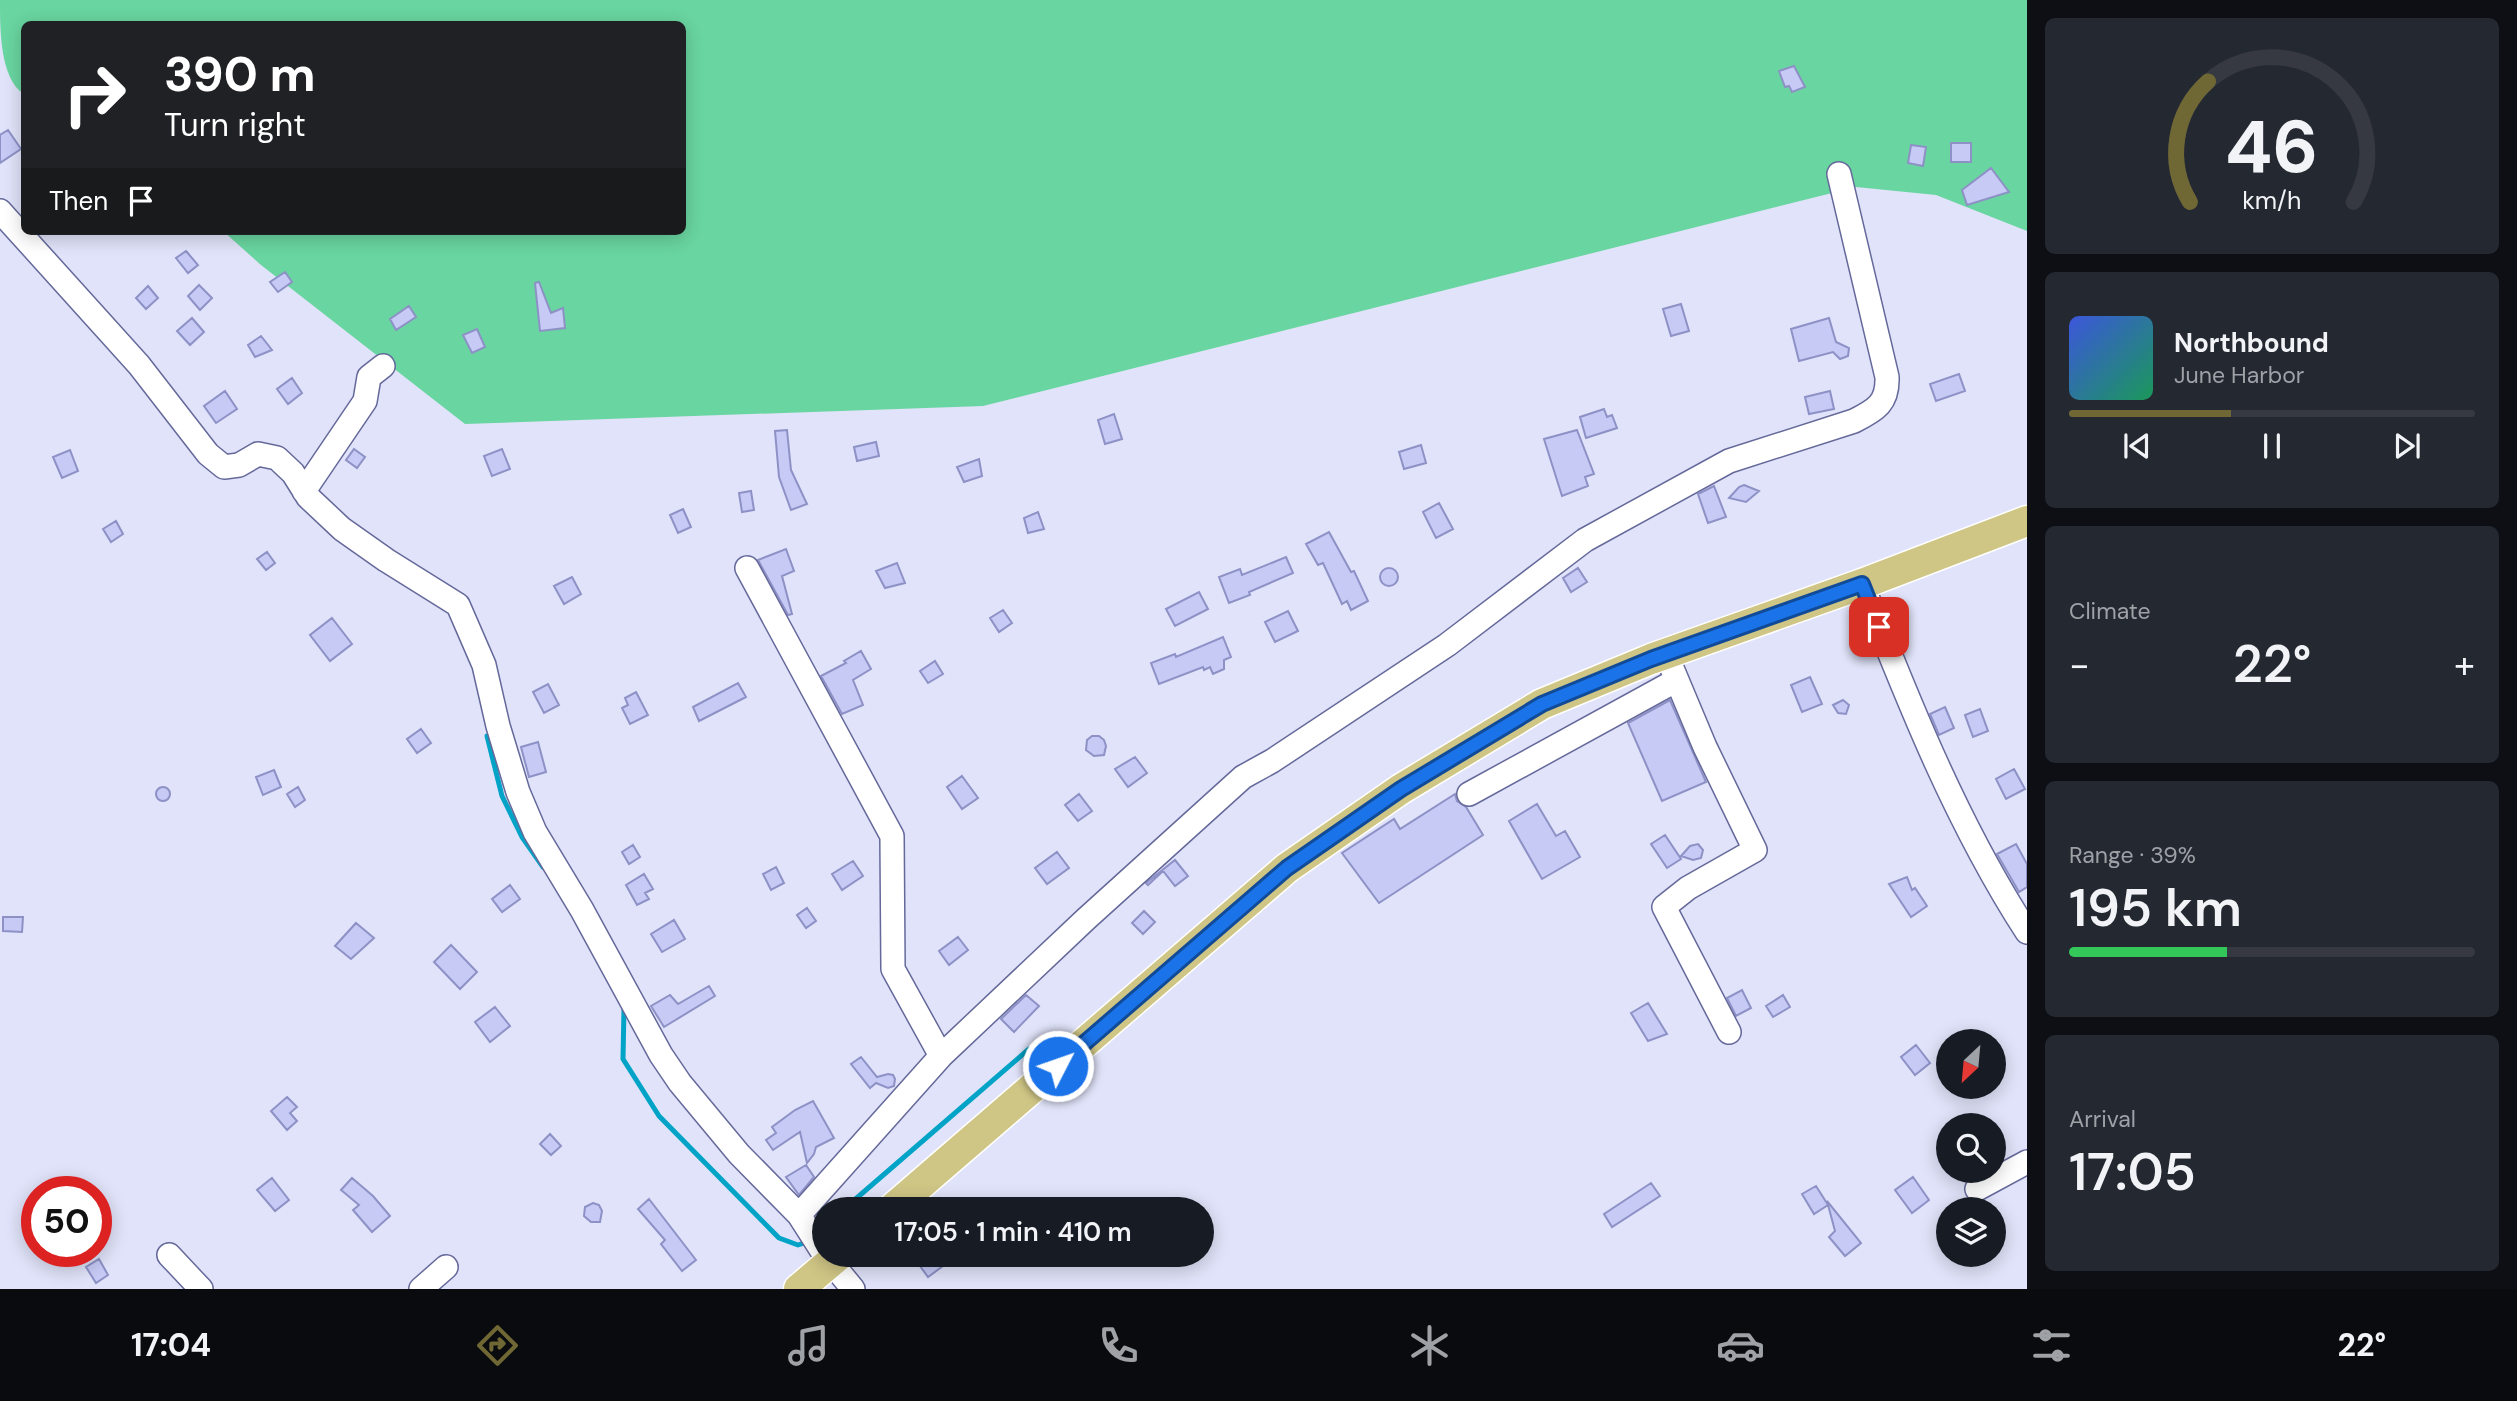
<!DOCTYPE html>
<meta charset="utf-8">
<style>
body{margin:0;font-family:"DM Sans",sans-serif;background:#242831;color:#f1f3f6;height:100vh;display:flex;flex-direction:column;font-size:26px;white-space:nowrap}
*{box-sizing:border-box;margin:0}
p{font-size:23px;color:#9ea1a6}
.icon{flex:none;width:38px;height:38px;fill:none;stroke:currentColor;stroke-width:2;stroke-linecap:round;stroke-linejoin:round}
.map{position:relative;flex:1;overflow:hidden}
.side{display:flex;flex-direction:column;gap:18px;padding:18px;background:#0d0f14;width:490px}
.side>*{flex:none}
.top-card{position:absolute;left:21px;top:21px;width:665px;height:214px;border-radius:10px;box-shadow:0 4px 18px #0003;background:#202124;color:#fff;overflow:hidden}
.needle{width:46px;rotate:206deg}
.controls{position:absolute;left:1936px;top:1029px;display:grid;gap:14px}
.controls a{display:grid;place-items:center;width:70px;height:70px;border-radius:50%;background:#171b24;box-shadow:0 4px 18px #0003;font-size:35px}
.speed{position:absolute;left:21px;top:1176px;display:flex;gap:14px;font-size:35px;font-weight:700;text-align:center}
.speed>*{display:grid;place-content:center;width:91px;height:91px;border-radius:50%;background:#171b24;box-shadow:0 4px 18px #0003;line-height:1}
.speed .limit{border:10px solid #d22;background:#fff;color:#111}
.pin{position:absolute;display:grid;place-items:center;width:60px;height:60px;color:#fff;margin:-30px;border-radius:14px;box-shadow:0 4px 10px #0006}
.me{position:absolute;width:77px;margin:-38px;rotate:49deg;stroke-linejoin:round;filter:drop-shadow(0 0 5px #0008)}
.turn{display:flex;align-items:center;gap:24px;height:147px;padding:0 28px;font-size:32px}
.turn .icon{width:91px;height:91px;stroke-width:2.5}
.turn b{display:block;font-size:49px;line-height:60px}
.then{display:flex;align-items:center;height:66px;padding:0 28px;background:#0003;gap:14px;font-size:26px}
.big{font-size:52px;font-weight:600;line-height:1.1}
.side .card{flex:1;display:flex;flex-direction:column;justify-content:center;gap:10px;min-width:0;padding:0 24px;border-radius:10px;background:#242831}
.side .dial{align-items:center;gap:0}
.dial svg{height:182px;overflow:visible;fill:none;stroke:#363941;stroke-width:7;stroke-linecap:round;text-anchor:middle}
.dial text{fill:#f1f3f6;stroke:none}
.song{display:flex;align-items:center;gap:21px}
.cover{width:84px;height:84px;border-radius:10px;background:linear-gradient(135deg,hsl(230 70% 55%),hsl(150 70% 35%))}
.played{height:7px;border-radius:4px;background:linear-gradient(90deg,#706834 40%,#363941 40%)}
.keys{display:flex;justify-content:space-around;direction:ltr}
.heat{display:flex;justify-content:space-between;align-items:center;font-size:38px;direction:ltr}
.charge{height:10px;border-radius:5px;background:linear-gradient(90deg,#34c759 39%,#363941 0)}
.trip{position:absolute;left:812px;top:1197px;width:402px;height:70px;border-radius:35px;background:#171b24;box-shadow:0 4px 18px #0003;font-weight:600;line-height:70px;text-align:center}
.tabs{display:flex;height:112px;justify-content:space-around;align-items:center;background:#090b0e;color:#9ea1a6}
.tabs .icon{width:49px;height:49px}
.tabs .selected{color:#706834}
.tabs b{font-size:32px;color:#f1f3f6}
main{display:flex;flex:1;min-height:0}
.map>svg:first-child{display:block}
</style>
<main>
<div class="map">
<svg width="2027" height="1289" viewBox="0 0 2027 1289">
<rect width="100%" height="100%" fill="#e0e3f9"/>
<path fill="#69d5a0" d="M0 0H2027V231L1936 195 1856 187 983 406 465 424 261 265 223 231H682V24H24V94C0 79 0 30 0 0Z"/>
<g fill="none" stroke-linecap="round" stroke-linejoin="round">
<path stroke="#01a3c6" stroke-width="5" d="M487 736 502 796 522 837 543 867
M624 1008 623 1059 659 1116 779 1238 798 1245 807 1242
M844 1209 1029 1049"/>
</g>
<path fill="#c6caf5" stroke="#8d91c5" stroke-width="2" d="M1794 66 1805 87 1792 92 1789 86 1785 87 1779 71Z
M8 130 21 149 0 163V135Z
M1951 143H1971V162H1951Z
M1911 145 1926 147 1923 166 1908 163Z
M1991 168 2009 192 1967 205 1962 190Z
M186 251 198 265 188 273 176 258Z
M285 272 292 282 278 292 270 282Z
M539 282 551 313 563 308 565 328 540 331 535 283Z
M199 285 212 298 200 310 188 296Z
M148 286 158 298 146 309 136 298Z
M1681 304 1689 331 1671 336 1663 309Z
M409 306 416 317 396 330 390 319Z
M192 318 204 332 190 345 177 331Z
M1829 318 1836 342 1849 348 1848 356 1840 359 1833 352 1799 361 1791 329Z
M477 329 485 347 472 353 463 335Z
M261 336 272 350 255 357 248 345Z
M1959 374 1965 391 1936 401 1930 384Z
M292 378 302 393 288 404 277 389Z
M225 391 237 409 216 423 204 406Z
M1830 391 1834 409 1809 414 1805 397Z
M1604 409 1607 417 1612 415 1617 428 1586 438 1580 417Z
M1114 414 1122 439 1105 444 1098 420Z
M787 430 791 470 807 504 791 510 779 477 775 431Z
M1577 430 1594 474 1585 477 1588 486 1562 496 1544 439Z
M876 442 879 456 857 461 854 447Z
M1421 445 1426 463 1404 469 1399 452Z
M354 449 365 457 357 468 346 460Z
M502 449 510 469 492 476 484 456Z
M70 450 78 471 62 478 53 457Z
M979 459 982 476 964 482 957 467Z
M1744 485 1759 491 1746 502 1729 498 1739 487Z
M1714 486 1726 517 1708 523 1698 494Z
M751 491 754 510 742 512 739 493Z
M1439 503 1453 529 1436 538 1423 512Z
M683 509 691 527 678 533 670 515Z
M1038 512 1044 529 1028 533 1024 518Z
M116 521 123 534 111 542 103 529Z
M1329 532 1351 572 1354 571 1368 601 1351 610 1347 601 1342 604 1323 563 1318 565 1306 544Z
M786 549 794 571 782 576 792 614 788 615 758 560Z
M267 552 275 563 266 570 257 559Z
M1286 557 1293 573 1249 592 1250 595 1229 603 1219 577 1240 569 1242 575Z
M897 563 905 583 885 588 876 571Z
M1380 577a9 9 0 1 1 18 0a9 9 0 1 1-18 0Z
M1578 568 1587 582 1571 592 1563 578Z
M572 577 581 594 564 604 554 586Z
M1199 592 1208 609 1175 626 1166 609Z
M1003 610 1012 623 999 632 990 618Z
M1288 611 1298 631 1275 642 1265 622Z
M332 618 352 644 330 661 310 635Z
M1223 637 1231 657 1224 660V669L1213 674 1210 667 1204 670 1203 667 1159 684 1151 663 1175 654 1176 657Z
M861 651 871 669 853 680 863 705 842 714 821 676 846 663 844 661Z
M935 661 943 674 928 683 920 671Z
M1810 677 1822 704 1802 712 1791 685Z
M738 683 746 697 699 721 693 707Z
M548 684 559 705 544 713 533 692Z
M636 692 648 715 630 724 622 708 628 705 625 698Z
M1670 700 1706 782 1662 801 1628 723Z
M1843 700 1849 705 1846 714 1838 713 1833 705Z
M1945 707 1954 728 1939 735 1930 714Z
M1980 709 1988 731 1973 737 1965 715Z
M421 729 431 743 417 753 407 739Z
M1092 736H1099L1104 740 1106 746 1104 755 1094 756 1086 750 1087 740Z
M538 742 546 772 529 777 521 747Z
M1135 757 1147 773 1128 787 1115 769Z
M2014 769 2025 789 2006 799 1996 779Z
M274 770 281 787 263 795 256 777Z
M962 776 978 798 962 809 947 787Z
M298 787 305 800 295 807 287 794Z
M156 794a7 7 0 1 1 14 0a7 7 0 1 1-14 0Z
M1079 794 1092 811 1078 821 1065 805Z
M1455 794 1457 801 1466 807 1483 835 1379 903 1342 853 1394 819 1400 829Z
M1537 804 1556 836 1565 831 1580 857 1542 879 1509 821Z
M1665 835 1681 859 1667 868 1651 844Z
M1698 844 1703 850 1701 858 1693 860 1681 856 1690 846Z
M2016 844 2027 864V887L2019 892 1997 854Z
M633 845 640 857 629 864 622 852Z
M1057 852 1069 868 1047 884 1035 868Z
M1175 860 1188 876 1175 886 1163 871 1148 885 1146 883Z
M853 861 863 876 842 890 832 874Z
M776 867 784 883 771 890 763 874Z
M644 874 653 889 645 893 649 899 637 905 626 885Z
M1907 877 1912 890 1915 888 1927 906 1911 917 1889 884Z
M510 885 520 899 502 912 492 899Z
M807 908 816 921 806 928 797 915Z
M1144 911 1155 922 1143 934 1132 923Z
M3 917H23L22 932 3 931Z
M674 920 685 939 662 952 651 934Z
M356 923 374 938 351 959 335 946Z
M958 937 968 950 949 965 939 951Z
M451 945 477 972 460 989 434 962Z
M709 986 715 996 664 1027 651 1006 670 995 678 1004Z
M1742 990 1751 1008 1736 1016 1727 998Z
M1026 995 1039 1006 1014 1032 1001 1019Z
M1783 995 1790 1007 1773 1017 1766 1006Z
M1648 1003 1667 1034 1648 1041 1631 1013Z
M495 1007 510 1026 490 1042 475 1022Z
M1916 1045 1930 1063 1915 1075 1901 1057Z
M861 1057 877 1077 888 1074 893 1075 895 1079 894 1086 888 1088 876 1083 870 1088 851 1064Z
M287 1097 297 1107 290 1113 297 1121 287 1130 271 1111Z
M813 1101 834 1138 816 1147 814 1154 807 1163 800 1132 773 1150 766 1140 776 1133 772 1127 795 1110Z
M550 1134 561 1146 551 1155 540 1144Z
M806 1165 814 1177 799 1195 786 1177Z
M1913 1177 1929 1200 1912 1213 1895 1190Z
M272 1178 289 1200 275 1211 257 1190Z
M352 1178 373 1196 390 1216 372 1232 353 1210 359 1205 341 1190Z
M1651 1183 1660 1196 1612 1227 1604 1214Z
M1816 1186 1828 1205 1814 1214 1802 1194Z
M649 1199 696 1260 682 1271 661 1244 665 1240 638 1209Z
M1827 1201 1861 1243 1845 1256 1829 1237 1835 1231Z
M593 1203 599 1205 602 1211 600 1222H591L584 1216 585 1207Z
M912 1255H958L928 1277Z
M99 1259 108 1275 96 1283 86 1267Z"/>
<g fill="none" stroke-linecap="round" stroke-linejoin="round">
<defs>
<path id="minor" d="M0 211 139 365 208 454 224 467 239 465 258 454 277 458 293 473 308 497 342 529 386 560 458 605 484 665 498 726 518 792 535 832 582 910 661 1055 680 1083 739 1154 799 1215 824 1254
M304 491 365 401 369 377 383 366
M747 568 892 836 893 969 941 1056
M1862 584C1909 703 1957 824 2027 932
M1666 654 1705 747 1755 850 1688 888 1664 907 1729 1032
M1469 794 1677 680
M1977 1189 2027 1162
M799 1215 941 1056 1086 919 1243 777 1272 761 1447 645 1585 540 1729 461 1854 421C1876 410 1888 403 1887 377L1839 174
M169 1255 201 1289
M825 1255 853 1289
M421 1289 446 1267"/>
<path id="major" d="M892 1209 1287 868 1401 789 1542 704 1651 659 1862 584 2027 521
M799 1289 839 1255"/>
</defs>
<use href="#minor" stroke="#65699a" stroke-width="26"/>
<use href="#major" stroke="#fff" stroke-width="33"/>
<use href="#minor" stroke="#fff" stroke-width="23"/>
<use href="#major" stroke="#cfc585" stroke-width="30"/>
</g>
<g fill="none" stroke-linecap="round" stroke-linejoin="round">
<defs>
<path id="route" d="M1058 1066 1287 868 1401 789 1542 704 1651 659 1862 584 1879 627"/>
</defs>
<use href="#route" stroke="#114b97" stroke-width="18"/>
<use href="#route" stroke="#1a73e8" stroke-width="12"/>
</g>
</svg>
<div class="controls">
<a><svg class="needle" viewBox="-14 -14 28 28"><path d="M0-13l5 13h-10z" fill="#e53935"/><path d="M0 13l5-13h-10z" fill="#9ea1a6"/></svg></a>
<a><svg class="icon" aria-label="search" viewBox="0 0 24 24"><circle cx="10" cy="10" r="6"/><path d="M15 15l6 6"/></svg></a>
<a><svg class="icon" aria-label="layers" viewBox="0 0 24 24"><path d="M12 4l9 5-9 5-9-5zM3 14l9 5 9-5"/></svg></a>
</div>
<div class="speed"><div class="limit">50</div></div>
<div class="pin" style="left:1879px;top:627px;background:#d93025"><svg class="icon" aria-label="arrive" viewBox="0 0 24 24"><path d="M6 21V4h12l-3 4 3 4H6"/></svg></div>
<svg class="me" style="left:1058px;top:1066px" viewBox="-20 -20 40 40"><circle r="17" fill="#1a73e8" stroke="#fff" stroke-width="3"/><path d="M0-11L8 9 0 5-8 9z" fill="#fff"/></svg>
<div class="trip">17:05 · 1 min · 410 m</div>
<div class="top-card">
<div class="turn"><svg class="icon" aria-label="right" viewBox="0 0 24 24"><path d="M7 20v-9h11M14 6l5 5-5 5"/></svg><div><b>390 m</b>Turn right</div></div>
<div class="then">Then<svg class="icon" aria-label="arrive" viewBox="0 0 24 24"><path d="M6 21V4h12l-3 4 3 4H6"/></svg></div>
</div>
</div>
<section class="side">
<div class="card dial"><svg viewBox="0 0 100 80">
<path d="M14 69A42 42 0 1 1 86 69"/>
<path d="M14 69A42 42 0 0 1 22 16" stroke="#706834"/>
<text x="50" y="56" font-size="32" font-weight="700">46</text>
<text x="50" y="72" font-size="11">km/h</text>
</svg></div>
<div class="card">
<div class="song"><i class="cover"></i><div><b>Northbound</b><p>June Harbor</p></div></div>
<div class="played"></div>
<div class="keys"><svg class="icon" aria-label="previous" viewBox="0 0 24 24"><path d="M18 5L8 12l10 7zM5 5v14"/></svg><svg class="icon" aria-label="pause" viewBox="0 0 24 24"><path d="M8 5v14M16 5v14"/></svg><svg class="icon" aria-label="next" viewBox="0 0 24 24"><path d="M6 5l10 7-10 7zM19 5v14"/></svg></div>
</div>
<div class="card"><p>Climate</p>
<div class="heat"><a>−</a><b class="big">22°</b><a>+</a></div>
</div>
<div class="card"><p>Range · 39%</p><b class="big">195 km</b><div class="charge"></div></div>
<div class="card"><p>Arrival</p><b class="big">17:05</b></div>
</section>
</main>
<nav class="tabs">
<b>17:04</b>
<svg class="icon selected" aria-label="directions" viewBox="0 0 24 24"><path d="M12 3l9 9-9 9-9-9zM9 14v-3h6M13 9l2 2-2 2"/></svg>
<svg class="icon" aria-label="music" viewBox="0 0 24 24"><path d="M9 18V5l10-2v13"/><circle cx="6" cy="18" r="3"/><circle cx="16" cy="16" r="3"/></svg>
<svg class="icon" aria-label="phone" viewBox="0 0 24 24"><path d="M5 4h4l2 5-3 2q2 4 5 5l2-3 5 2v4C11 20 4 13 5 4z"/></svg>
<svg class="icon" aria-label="climate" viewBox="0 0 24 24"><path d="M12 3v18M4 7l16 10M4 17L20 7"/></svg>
<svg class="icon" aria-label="car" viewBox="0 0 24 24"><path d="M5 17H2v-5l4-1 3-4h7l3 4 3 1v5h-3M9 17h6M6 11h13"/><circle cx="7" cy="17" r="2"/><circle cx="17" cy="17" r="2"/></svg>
<svg class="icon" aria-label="filters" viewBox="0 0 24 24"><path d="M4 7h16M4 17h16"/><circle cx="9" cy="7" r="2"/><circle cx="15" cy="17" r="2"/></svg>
<b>22°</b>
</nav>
